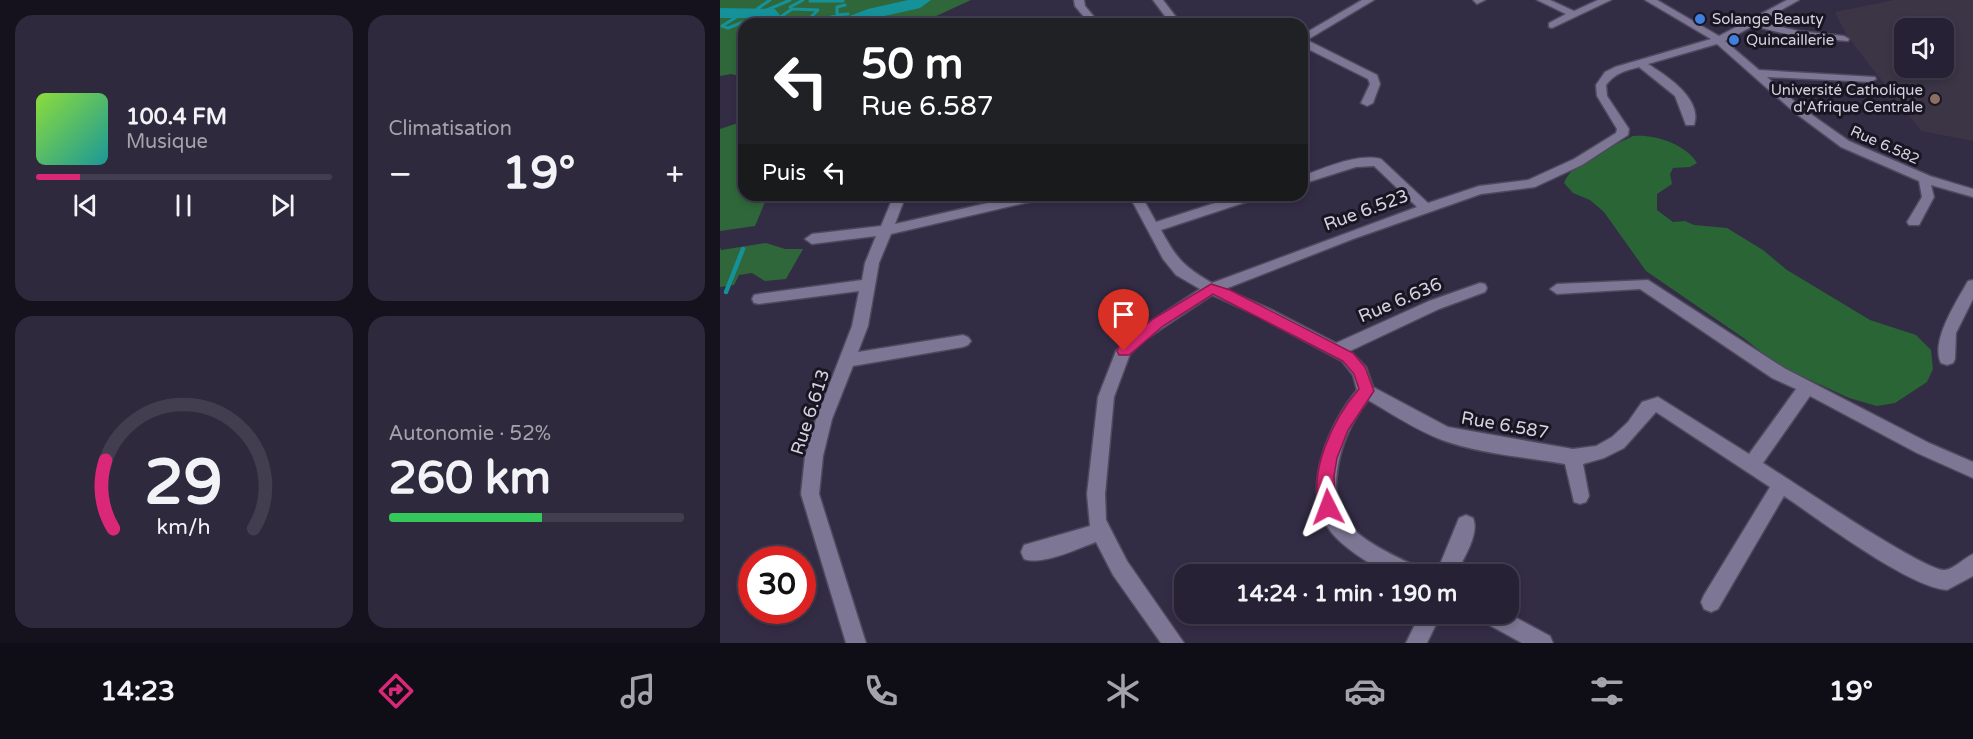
<!DOCTYPE html>
<html lang="fr">
<meta charset="utf-8">
<style>
body{margin:0;font-family:"Varela Round",sans-serif;background:#2e293c;color:#f1f3f6;height:100vh;display:flex;flex-direction:column;font-size:22px;white-space:nowrap}
*{box-sizing:border-box;margin:0}
p{font-size:20px;color:#a4a3ac}
.icon{flex:none;width:33px;height:33px;fill:none;stroke:currentColor;stroke-width:2;stroke-linecap:round;stroke-linejoin:round}
.map{position:relative;flex:1;overflow:hidden}
.details{display:flex;flex-direction:column;gap:15px;padding:15px;background:#15121d;width:720px}
.details>*{flex:none}
.hud{position:absolute;left:18px;top:18px;width:570px;height:183px;border-radius:18px;box-shadow:0 3px 9px #0003,0 0 0 2px #423e4f;background:#202124;color:#fff;overflow:hidden}
.tools{position:absolute;left:1174px;top:18px;display:grid;gap:12px}
.tools a{display:grid;place-items:center;width:60px;height:60px;border-radius:12px;background:#262134;box-shadow:0 3px 9px #0003,0 0 0 2px #423e4f;font-size:30px}
.speed{position:absolute;left:18px;top:546px;display:flex;gap:12px;font-size:30px;font-weight:700;text-align:center}
.speed>*{display:grid;place-content:center;width:78px;height:78px;border-radius:50%;background:#262134;box-shadow:0 3px 9px #0003,0 0 0 2px #423e4f;line-height:1}
.speed .limit{border:9px solid #d22;background:#fff;color:#111}
.pin{position:absolute;display:grid;place-items:center;width:51px;height:51px;color:#fff;margin:-62px -26px;border-radius:50% 50% 50% 0;rotate:-45deg;box-shadow:0 0 6px #0007}
.pin .icon{rotate:45deg}
.me{position:absolute;width:66px;margin:-33px;rotate:357deg;stroke-linejoin:round;filter:drop-shadow(0 0 4px #0008)}
.turn{display:flex;align-items:center;gap:21px;height:126px;padding:0 24px;font-size:27px}
.turn .icon{width:78px;height:78px;stroke-width:2.5}
.turn b{display:block;font-size:42px;line-height:51px}
.then{display:flex;align-items:center;height:57px;padding:0 24px;background:#0003;gap:12px;font-size:22px}
.big{font-size:45px;font-weight:700;line-height:1.1}
.details .card{flex:1;display:flex;flex-direction:column;justify-content:center;gap:9px;min-width:0;padding:0 21px;border-radius:18px;background:#2e293c}
.details .dial{align-items:center;gap:0}
.dial svg{height:156px;overflow:visible;fill:none;stroke:#423e4f;stroke-width:7;stroke-linecap:round;text-anchor:middle}
.dial text{fill:#f1f3f6;stroke:none}
.song{display:flex;align-items:center;gap:18px}
.cover{width:72px;height:72px;border-radius:9px;background:linear-gradient(135deg,hsl(90 70% 55%),hsl(180 70% 35%))}
.played{height:6px;border-radius:3px;background:linear-gradient(90deg,#db2777 15%,#423e4f 15%)}
.keys{display:flex;justify-content:space-around;direction:ltr}
.heat{display:flex;justify-content:space-between;align-items:center;font-size:33px;direction:ltr}
.charge{height:9px;border-radius:4px;background:linear-gradient(90deg,#34c759 52%,#423e4f 0)}
.details .tiles{flex:1;display:grid;gap:15px;grid-template-columns:repeat(2,1fr)}
.trip{position:absolute;left:454px;top:564px;width:345px;height:60px;border-radius:18px;background:#262134;box-shadow:0 3px 9px #0003,0 0 0 2px #423e4f;font-weight:700;line-height:60px;text-align:center}
.tabs{display:flex;height:96px;justify-content:space-around;align-items:center;background:#0f0d15;color:#a4a3ac}
.tabs .icon{width:42px;height:42px}
.tabs .current{color:#db2777}
.tabs b{font-size:27px;color:#f1f3f6}
main{display:flex;flex:1;min-height:0}
.map>svg:first-child{display:block}
</style>
<main>
<section class="details">
<div class="tiles">
<div class="card">
<div class="song"><i class="cover"></i><div><b>100.4 FM</b><p>Musique</p></div></div>
<div class="played"></div>
<div class="keys"><svg class="icon" aria-label="previous" viewBox="0 0 24 24"><path d="M18 5L8 12l10 7zM5 5v14"/></svg><svg class="icon" aria-label="pause" viewBox="0 0 24 24"><path d="M8 5v14M16 5v14"/></svg><svg class="icon" aria-label="next" viewBox="0 0 24 24"><path d="M6 5l10 7-10 7zM19 5v14"/></svg></div>
</div>
<div class="card"><p>Climatisation</p>
<div class="heat"><a>−</a><b class="big">19°</b><a>+</a></div>
</div>
<div class="card dial"><svg viewBox="0 0 100 80">
<path d="M14 69A42 42 0 1 1 86 69"/>
<path d="M14 69A42 42 0 0 1 10 34" stroke="#db2777"/>
<text x="50" y="56" font-size="32" font-weight="700">29</text>
<text x="50" y="72" font-size="11">km/h</text>
</svg></div>
<div class="card"><p>Autonomie · 52%</p><b class="big">260 km</b><div class="charge"></div></div>
</div>
</section>
<div class="map">
<svg width="1253" height="643" viewBox="0 0 1253 643">
<rect width="100%" height="100%" fill="#332c45"/>
<path fill="#3b3546" fill-rule="evenodd" d="M1174 0H1253V141L1201 131 1127 36 1115 12ZM1185 28H1224V68H1185Z"/>
<path fill="#2f673a" d="M0 0H251L199 24H24V77L11 74 0 76Z
M24 121V195H48L35 226 0 231V129Z
M46 243 65 249H83L66 279 45 281 32 273 19 275 14 285 0 287V247L1 250Z"/>
<path fill="#296535" d="M913 136C934 134 966 144 977 163L970 167 953 168 950 174 952 184 937 194V210L953 222 965 221 974 225 1007 228 1043 250 1067 270 1150 320 1196 335 1211 350 1213 369 1207 382 1175 403 1157 406 1129 398 1056 364 1025 339 926 271 884 212 870 200 853 193 844 183C852 161 893 146 913 136Z"/>
<g fill="none" stroke-linecap="round" stroke-linejoin="round">
<path stroke="#15919a" stroke-width="3" d="M90 1H123
M125 5 117 7V15L128 14
M37 9 50 0
M72 9 98 10 89 19 92 21
M47 10 70 0
M23 13 2 26 8 28 46 13
M52 23 72 9 70 7 83 0"/>
<path stroke="#15919a" stroke-width="4.5" d="M6 292 23 249"/>
<path fill="#15919a" fill-rule="evenodd" d="M188 0H211L200 8 160 17 142 24H83L86 20 114 15 127 17 148 9Z
M0 8 55 9 64 20V24H46L44 18H0Z"/>
<defs>
<path id="minor" d="M354 0H364L365 6 380 24H370L355 6Z
M433 0H443L456 17C449 24 441 24 431 24L445 16Z
M642 0H654L587 40 657 75 660 84 653 103 647 106 641 103 650 84 648 79 582 46V35Z
M753 0H765L757 4Z
M817 0H830L854 11 878 0H891L832 28 829 27V23L846 14Z
M925 0H937L999 36 1067 0H1079L1040 22 1079 31 1124 36 1129 39 1128 41 1079 37 1033 26 1005 41 1039 70 1155 77 1156 79 1151 82 1047 77 1082 108 1129 141 1210 176 1253 189V197L1211 185 1214 197 1199 225H1189L1187 222 1202 197 1199 181 1121 147 1074 112 997 44 928 64C947 76 983 99 974 125H966L955 96 919 67C905 71 895 73 886 85L887 96 909 129 908 135 862 165 815 187 761 194 633 239 505 289 548 308 616 343 709 301 760 283 765 284 767 288 765 292 719 309 630 351 646 367 653 387 728 427 853 449 876 446 892 437 908 422 922 402 938 397 1029 454 1076 389 1052 378 920 289 837 294 830 289 837 284 928 280 1064 368 1209 443 1253 462V478L1197 453 1090 396 1043 463C1069 479 1205 572 1225 570 1234 569 1244 558 1253 554V576L1227 590C1188 587 1100 520 1064 496L998 609 991 612 984 609 981 602 984 595 1050 487 936 412 904 448 884 458 863 464 869 496 866 502 860 504 854 502 845 464C805 457 760 454 722 440 696 430 672 414 648 400 627 427 616 456 616 490 616 497 616 506 619 512 632 537 674 556 698 567L701 574C674 577 659 570 637 555 626 547 614 538 607 526 581 486 611 422 637 390L633 375 622 361 538 316 492 295 426 339 410 354 394 397 385 494 386 520 407 561 464 643H441L393 575 376 542C359 548 322 566 304 559L301 552 304 545 370 526 367 494 378 397 396 351 416 331 480 289 456 275 443 259 409 195H421L436 222 520 195H540L538 198 441 230C457 259 463 266 492 283L697 207 654 166 636 167 582 184V176C606 168 636 153 661 159L708 203 759 186 808 180 854 159 896 133 897 129 877 96 876 85 885 72 895 67 991 39Z
M174 195H186L175 224 303 195H328L322 199 171 234 159 263 148 326 138 352 243 335 248 337 251 341 248 345 243 347 133 366 112 419 103 456 99 494 146 643H126L81 494 85 456 96 419 132 326 139 291 39 304 34 303 32 299 34 295 39 294 142 280 145 263 156 236 92 244 85 239 92 234 161 226Z
M1253 280V299L1236 333 1235 359 1233 363 1227 365 1221 363C1210 341 1237 301 1248 281Z
M746 515 753 518C760 534 743 559 736 574H716L739 518Z
M700 614H721L707 643H686Z
M759 614H789L830 636 833 643H802L762 621Z"/>
</defs>
<use href="#minor" stroke="#4f495e" stroke-width="3"/>
<use href="#minor" fill="#7d7694" fill-rule="evenodd"/>
</g>
<path fill="#db2777" stroke="#8e194d" stroke-width="1.5" d="M491 284 510 290 633 353 645 367 654 391 628 430 617 458 614 476 616 507 613 512 608 515 602 512C585 476 614 417 639 389L634 374 623 361 493 294 443 326 409 355H399L397 351 399 347 433 319Z"/>
<g fill="#3f7fe0" stroke="#191622" stroke-width="2">
<circle cx="980" cy="19" r="6"/>
<circle cx="1014" cy="40" r="6"/>
</g>
<circle fill="#8d6e63" stroke="#191622" stroke-width="2" cx="1215" cy="99" r="6"/>
<g text-anchor="middle" stroke-width="6" stroke-linejoin="round" paint-order="stroke">
<g font-size="15" fill="#d4d1e1" stroke="#191622" text-anchor="start">
<text x="992" y="24">Solange Beauty</text>
<text x="1026" y="45">Quincaillerie</text>
<text x="1203" y="95" text-anchor="end">Université Catholique<tspan x="1203" dy="17">d'Afrique Centrale</tspan></text>
</g>
<g font-size="15" fill="#d4d1e1" stroke="#191622">
<text transform="translate(1165 145) rotate(24)" y="5">Rue 6.582</text>
</g>
<g font-size="18" fill="#d4d1e1" stroke="#191622">
<text transform="translate(646 210) rotate(-20)" y="6">Rue 6.523</text>
<text transform="translate(680 300) rotate(-23)" y="6">Rue 6.636</text>
<text transform="translate(90 412) rotate(-72)" y="6">Rue 6.613</text>
<text transform="translate(785 425) rotate(10)" y="6">Rue 6.587</text>
</g>
</g>
</svg>
<div class="tools">
<a><svg class="icon" aria-label="sound" viewBox="0 0 24 24"><path d="M4 9h4l5-4v14l-5-4H4zM17 9q2 3 0 6"/></svg></a>
</div>
<div class="speed"><div class="limit">30</div></div>
<div class="pin" style="left:404px;top:351px;background:#d93025"><svg class="icon" aria-label="arrive" viewBox="0 0 24 24"><path d="M6 21V4h12l-3 4 3 4H6"/></svg></div>
<svg class="me" style="left:608px;top:507px" viewBox="-20 -20 40 40"><path d="M0-17L14 15 0 8-14 15z" fill="#db2777" stroke="#fff" stroke-width="4"/></svg>
<div class="trip">14:24 · 1 min · 190 m</div>
<div class="hud">
<div class="turn"><svg class="icon" aria-label="left" viewBox="0 0 24 24"><path d="M17 20v-9H6M10 6l-5 5 5 5"/></svg><div><b>50 m</b>Rue 6.587</div></div>
<div class="then">Puis<svg class="icon" aria-label="left" viewBox="0 0 24 24"><path d="M17 20v-9H6M10 6l-5 5 5 5"/></svg></div>
</div>
</div>
</main>
<nav class="tabs">
<b>14:23</b>
<svg class="icon current" aria-label="directions" viewBox="0 0 24 24"><path d="M12 3l9 9-9 9-9-9zM9 14v-3h6M13 9l2 2-2 2"/></svg>
<svg class="icon" aria-label="music" viewBox="0 0 24 24"><path d="M9 18V5l10-2v13"/><circle cx="6" cy="18" r="3"/><circle cx="16" cy="16" r="3"/></svg>
<svg class="icon" aria-label="phone" viewBox="0 0 24 24"><path d="M5 4h4l2 5-3 2q2 4 5 5l2-3 5 2v4C11 20 4 13 5 4z"/></svg>
<svg class="icon" aria-label="climate" viewBox="0 0 24 24"><path d="M12 3v18M4 7l16 10M4 17L20 7"/></svg>
<svg class="icon" aria-label="car" viewBox="0 0 24 24"><path d="M5 17H2v-5l4-1 3-4h7l3 4 3 1v5h-3M9 17h6M6 11h13"/><circle cx="7" cy="17" r="2"/><circle cx="17" cy="17" r="2"/></svg>
<svg class="icon" aria-label="filters" viewBox="0 0 24 24"><path d="M4 7h16M4 17h16"/><circle cx="9" cy="7" r="2"/><circle cx="15" cy="17" r="2"/></svg>
<b>19°</b>
</nav>
